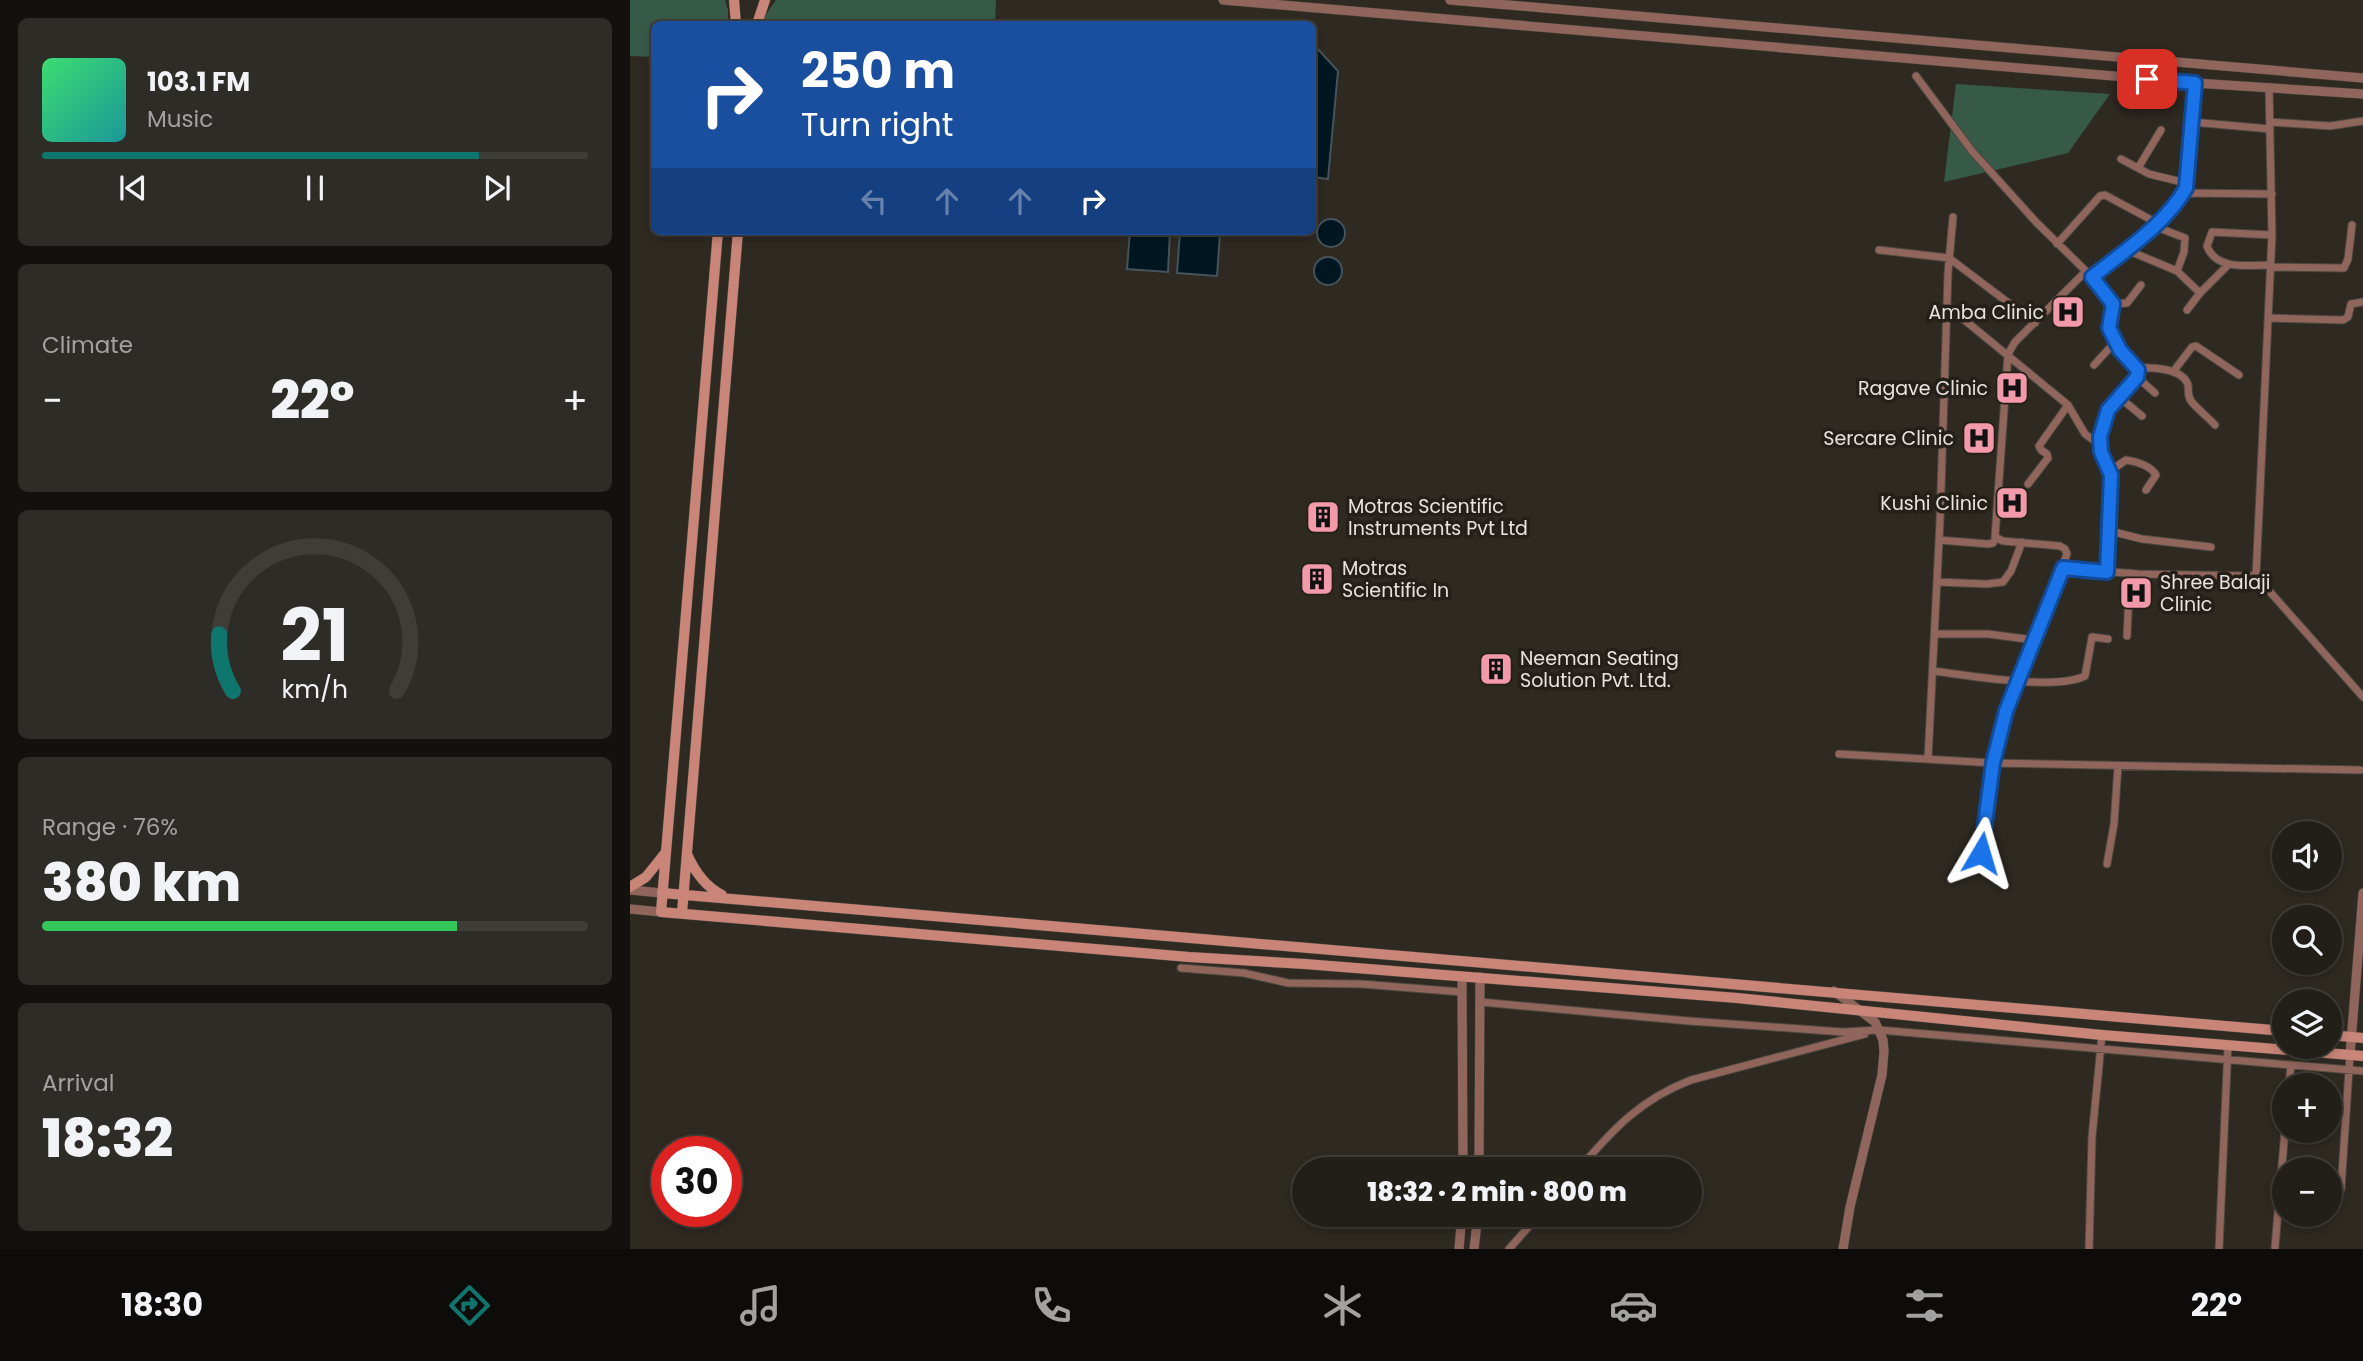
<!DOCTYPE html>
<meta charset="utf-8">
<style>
body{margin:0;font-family:Poppins,sans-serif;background:#2e2c26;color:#f1f3f6;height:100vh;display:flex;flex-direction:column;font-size:26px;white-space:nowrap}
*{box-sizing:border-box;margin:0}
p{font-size:23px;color:#a2a2a2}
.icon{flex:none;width:38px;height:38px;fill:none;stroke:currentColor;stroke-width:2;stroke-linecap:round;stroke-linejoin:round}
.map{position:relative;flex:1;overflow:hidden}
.side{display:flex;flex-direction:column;gap:18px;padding:18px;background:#13110e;width:630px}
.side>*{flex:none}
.hud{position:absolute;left:21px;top:21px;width:665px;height:214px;border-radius:10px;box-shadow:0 4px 10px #0003,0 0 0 2px #3f3d38;background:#1a4fa0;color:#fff;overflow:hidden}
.buttons{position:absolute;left:1642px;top:821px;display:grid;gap:14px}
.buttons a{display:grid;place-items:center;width:70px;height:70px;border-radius:50%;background:#221f19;box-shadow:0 4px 10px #0003,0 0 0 2px #3f3d38;font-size:35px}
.speed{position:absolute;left:21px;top:1136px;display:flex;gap:14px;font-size:35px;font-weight:700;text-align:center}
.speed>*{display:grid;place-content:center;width:91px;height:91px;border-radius:50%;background:#221f19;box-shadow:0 4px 10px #0003,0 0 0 2px #3f3d38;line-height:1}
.speed .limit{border:10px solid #d22;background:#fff;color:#111}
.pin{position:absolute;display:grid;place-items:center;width:60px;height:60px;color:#fff;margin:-30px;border-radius:14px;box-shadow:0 4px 10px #0006}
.me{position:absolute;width:77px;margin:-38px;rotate:7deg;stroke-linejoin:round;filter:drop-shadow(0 0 5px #0008)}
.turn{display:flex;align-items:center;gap:24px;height:147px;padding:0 35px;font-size:32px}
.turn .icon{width:91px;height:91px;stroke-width:2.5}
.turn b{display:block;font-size:49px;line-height:60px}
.lanes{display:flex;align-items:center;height:66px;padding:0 35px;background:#0003;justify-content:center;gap:35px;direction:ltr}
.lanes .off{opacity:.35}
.big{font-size:52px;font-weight:800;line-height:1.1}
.side .card{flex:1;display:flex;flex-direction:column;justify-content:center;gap:10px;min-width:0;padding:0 24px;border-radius:10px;background:#2e2c26}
.side .dial{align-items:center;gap:0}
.dial svg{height:182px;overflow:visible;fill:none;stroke:#3f3d38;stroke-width:7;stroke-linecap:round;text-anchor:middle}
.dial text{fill:#f1f3f6;stroke:none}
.song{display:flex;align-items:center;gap:21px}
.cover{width:84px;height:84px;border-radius:10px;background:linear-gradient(135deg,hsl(140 70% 55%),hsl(180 70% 35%))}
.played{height:7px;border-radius:4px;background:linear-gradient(90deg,#0f766e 80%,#3f3d38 80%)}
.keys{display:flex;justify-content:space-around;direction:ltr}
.heat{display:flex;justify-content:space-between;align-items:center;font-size:38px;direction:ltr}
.charge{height:10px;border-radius:5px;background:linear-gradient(90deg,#34c759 76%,#3f3d38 0)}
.trip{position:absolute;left:662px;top:1157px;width:410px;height:70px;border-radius:35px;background:#221f19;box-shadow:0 4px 10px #0003,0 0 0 2px #3f3d38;font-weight:800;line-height:70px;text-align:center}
.tabs{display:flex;height:112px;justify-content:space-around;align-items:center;background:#0e0c0a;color:#a2a2a2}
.tabs .icon{width:49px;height:49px}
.tabs .current{color:#0f766e}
.tabs b{font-size:32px;color:#f1f3f6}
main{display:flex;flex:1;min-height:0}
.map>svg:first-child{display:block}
</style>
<main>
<section class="side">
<div class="card">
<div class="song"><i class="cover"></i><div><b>103.1 FM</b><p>Music</p></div></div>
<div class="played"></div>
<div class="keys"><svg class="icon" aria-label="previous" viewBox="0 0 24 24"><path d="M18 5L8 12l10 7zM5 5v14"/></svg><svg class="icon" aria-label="pause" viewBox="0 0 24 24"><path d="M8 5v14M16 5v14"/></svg><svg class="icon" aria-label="next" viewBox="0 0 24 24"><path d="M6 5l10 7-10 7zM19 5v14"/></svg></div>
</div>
<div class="card"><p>Climate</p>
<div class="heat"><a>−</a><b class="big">22°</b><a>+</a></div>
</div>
<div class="card dial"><svg viewBox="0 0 100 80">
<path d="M14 69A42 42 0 1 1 86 69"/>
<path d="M14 69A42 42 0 0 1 8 44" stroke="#0f766e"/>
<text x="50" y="56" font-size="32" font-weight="700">21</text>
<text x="50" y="72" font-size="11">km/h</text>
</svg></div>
<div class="card"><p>Range · 76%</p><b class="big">380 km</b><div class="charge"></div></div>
<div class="card"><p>Arrival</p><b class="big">18:32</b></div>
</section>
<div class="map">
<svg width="1733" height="1249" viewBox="0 0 1733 1249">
<rect width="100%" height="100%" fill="#2e2921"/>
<path fill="#375947" d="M0 0H95L98 10V24H24V57L0 56Z
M146 0H366L365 24H133L134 17Z
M1326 84 1480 94 1438 153 1314 182Z"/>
<path fill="#001621" stroke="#45545a" stroke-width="2" d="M682 47H686L708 71 698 179 683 177Z
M687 233a14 14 0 1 1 28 0a14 14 0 1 1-28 0Z
M500 231H540L538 272 497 269Z
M550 232 590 234 587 276 547 273Z
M684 271a14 14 0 1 1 28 0a14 14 0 1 1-28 0Z"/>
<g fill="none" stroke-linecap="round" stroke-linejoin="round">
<defs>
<path id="minor" d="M1286 76 1342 151 1407 223 1462 277 1484 304 1479 329 1490 350 1508 370 1507 377 1478 409 1470 437 1471 451 1481 475 1477 572
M1562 122 1640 129
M1640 122 1700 126 1733 121
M1491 159 1519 174 1556 183
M1508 168 1531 130
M1553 193 1642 194
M1524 226 1555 238 1554 252 1547 271
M1427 244 1470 196 1475 195 1527 223
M1249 250 1319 258 1405 323
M1497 250 1547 271 1570 293
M1640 265C1619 265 1586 271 1577 246L1582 232 1642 235
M1640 267 1714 268 1718 259 1722 225
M1462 277C1495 252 1535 225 1556 188L1565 83
M1484 304 1497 303 1511 285
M1557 310 1570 293 1598 265
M1332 318 1438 405 1455 434 1469 444
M1638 318 1713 320 1718 317 1721 304 1733 302
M1464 365 1486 341
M1507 368C1521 367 1553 368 1558 385 1559 391 1557 395 1561 401 1568 410 1578 417 1585 425
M1543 372 1562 347 1566 346 1609 375
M1507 377 1525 393
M1489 397 1512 416
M1480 471 1496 460C1506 461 1521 466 1526 475L1516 490
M1398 484 1418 458 1417 454 1411 450 1409 446 1438 405
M1480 531 1512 539 1581 547
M1309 540 1358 544 1363 543 1366 538
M1432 568 1508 574 1626 576 1733 697
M1626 576 1642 235 1639 87
M1307 582 1357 584 1373 582 1381 571 1392 542
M1305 634H1358L1404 640
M1497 636 1500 573
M1303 671C1338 675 1425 691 1455 676L1462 637 1478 639
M1209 754 1363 763 1730 770
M1298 759 1310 521 1318 273 1323 217
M1351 853 1363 763 1376 711 1437 554 1435 549 1430 546 1373 541 1365 537 1378 354 1385 342 1455 272
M1477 864 1484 824 1488 766
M551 968 614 973 658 983 731 984 832 992
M850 1002 1059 1021 1213 1032 1249 1030 1733 1071
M1659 1085 1661 1065
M949 1169C983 1129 1011 1099 1061 1080L1235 1034
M1711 1189 1720 1055
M1645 1247 1655 1130
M879 1249 910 1214
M1459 1249 1462 1137 1472 1035
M1589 1249 1598 1045"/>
<path id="tertiary" d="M593 0 1565 83 1733 94
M820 0 1733 78
M0 890 32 893
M0 909 31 912
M832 976 833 1169
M1204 991 1245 1022 1253 1040 1254 1051 1252 1075 1220 1207 1213 1249
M1720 1055 1733 893
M849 1169 850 977
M829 1249 832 1214
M844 1249 848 1214"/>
<path id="secondary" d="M104 0 106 24
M127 24 135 0
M88 231 31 912 559 957 675 964 1107 998 1472 1035 1733 1056
M57 854C64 870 76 887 92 895
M0 887 16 877 36 852
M32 893 1654 1031
M52 913 108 231
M1699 1035 1733 1038"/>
</defs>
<use href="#minor" stroke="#4c473f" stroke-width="9"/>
<use href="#tertiary" stroke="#4c473f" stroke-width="10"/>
<use href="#secondary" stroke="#4c473f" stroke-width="11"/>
<use href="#minor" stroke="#8f655c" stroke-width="7"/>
<use href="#tertiary" stroke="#8f655c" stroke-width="9"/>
<use href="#secondary" stroke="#c98578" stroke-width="10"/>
</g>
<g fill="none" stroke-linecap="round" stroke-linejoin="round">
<defs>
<path id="route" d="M1351 853 1363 763 1376 711 1433 568 1477 572 1481 475 1471 452 1470 437 1478 410 1507 377 1508 370 1490 350 1479 328 1483 304 1462 277C1494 251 1535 225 1556 188L1565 83 1517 79"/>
</defs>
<use href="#route" stroke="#114b97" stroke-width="18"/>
<use href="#route" stroke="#1a73e8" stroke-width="12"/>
</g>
<defs>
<symbol id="hospital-square" viewBox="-11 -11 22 22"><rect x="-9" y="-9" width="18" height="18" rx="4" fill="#f39aaa" stroke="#241f18"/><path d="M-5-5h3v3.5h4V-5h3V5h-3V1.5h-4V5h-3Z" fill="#111"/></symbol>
<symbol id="building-square" viewBox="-11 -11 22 22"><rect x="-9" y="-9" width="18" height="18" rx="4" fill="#f39aaa" stroke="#241f18"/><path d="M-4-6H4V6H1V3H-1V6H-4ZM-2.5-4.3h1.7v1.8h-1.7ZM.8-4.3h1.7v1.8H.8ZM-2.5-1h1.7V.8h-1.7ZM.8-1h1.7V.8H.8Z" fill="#111"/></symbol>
</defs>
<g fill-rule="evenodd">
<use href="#hospital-square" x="1419" y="293" width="38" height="38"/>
<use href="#hospital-square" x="1363" y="369" width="38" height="38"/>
<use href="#hospital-square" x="1330" y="419" width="38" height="38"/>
<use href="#hospital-square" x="1363" y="484" width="38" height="38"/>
<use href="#building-square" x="674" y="498" width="38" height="38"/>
<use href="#building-square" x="668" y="560" width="38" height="38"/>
<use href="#hospital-square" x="1487" y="574" width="38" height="38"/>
<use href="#building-square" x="847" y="650" width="38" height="38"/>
</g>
<g text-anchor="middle" stroke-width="7" stroke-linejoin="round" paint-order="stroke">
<g font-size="19" fill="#e7e3de" stroke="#241f18" text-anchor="end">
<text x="1414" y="319">Amba Clinic</text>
<text x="1358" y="395">Ragave Clinic</text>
<text x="1324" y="445">Sercare Clinic</text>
<text x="1358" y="510">Kushi Clinic</text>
<text x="718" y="513" text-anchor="start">Motras Scientific<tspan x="718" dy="22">Instruments Pvt Ltd</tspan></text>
<text x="712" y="575" text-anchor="start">Motras<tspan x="712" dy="22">Scientific In</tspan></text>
<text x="1530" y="589" text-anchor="start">Shree Balaji<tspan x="1530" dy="22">Clinic</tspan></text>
<text x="890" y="665" text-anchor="start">Neeman Seating<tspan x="890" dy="22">Solution Pvt. Ltd.</tspan></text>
</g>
</g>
</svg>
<div class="buttons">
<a><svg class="icon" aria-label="sound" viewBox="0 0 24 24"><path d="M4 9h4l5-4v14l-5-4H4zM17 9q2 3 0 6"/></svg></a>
<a><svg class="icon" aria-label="search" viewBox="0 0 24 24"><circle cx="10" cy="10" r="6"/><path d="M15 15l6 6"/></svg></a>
<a><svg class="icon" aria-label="layers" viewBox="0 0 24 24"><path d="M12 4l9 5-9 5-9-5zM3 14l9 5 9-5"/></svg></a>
<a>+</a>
<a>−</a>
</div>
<div class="speed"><div class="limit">30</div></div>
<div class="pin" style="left:1517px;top:79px;background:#d93025"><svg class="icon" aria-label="arrive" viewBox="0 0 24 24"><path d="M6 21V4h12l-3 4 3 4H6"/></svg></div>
<svg class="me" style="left:1351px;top:853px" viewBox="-20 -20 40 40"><path d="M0-17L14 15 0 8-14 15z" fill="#1a73e8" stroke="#fff" stroke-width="4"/></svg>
<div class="trip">18:32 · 2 min · 800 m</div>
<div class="hud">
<div class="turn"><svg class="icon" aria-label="right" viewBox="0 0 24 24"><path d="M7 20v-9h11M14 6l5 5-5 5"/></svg><div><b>250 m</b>Turn right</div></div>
<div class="lanes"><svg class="icon off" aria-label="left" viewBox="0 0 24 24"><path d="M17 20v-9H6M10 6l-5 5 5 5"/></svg><svg class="icon off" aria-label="ahead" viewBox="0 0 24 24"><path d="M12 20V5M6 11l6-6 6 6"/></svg><svg class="icon off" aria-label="ahead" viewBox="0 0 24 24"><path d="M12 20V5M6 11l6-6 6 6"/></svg><svg class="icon" aria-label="right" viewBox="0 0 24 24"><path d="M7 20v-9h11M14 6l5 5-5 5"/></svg></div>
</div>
</div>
</main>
<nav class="tabs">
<b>18:30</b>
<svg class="icon current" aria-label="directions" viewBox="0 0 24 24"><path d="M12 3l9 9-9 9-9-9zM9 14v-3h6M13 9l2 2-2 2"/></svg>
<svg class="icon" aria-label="music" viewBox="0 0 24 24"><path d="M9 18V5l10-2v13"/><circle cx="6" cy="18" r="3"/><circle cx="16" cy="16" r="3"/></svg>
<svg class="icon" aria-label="phone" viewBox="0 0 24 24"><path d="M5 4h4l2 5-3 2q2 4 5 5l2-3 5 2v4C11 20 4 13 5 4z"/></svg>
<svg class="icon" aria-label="climate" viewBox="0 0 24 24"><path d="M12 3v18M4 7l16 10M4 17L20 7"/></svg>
<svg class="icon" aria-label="car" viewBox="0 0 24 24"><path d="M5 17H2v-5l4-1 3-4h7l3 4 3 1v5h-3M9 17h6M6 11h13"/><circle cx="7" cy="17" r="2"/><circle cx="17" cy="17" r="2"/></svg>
<svg class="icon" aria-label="filters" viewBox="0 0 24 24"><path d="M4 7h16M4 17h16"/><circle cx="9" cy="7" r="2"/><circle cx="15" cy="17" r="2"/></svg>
<b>22°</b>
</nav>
